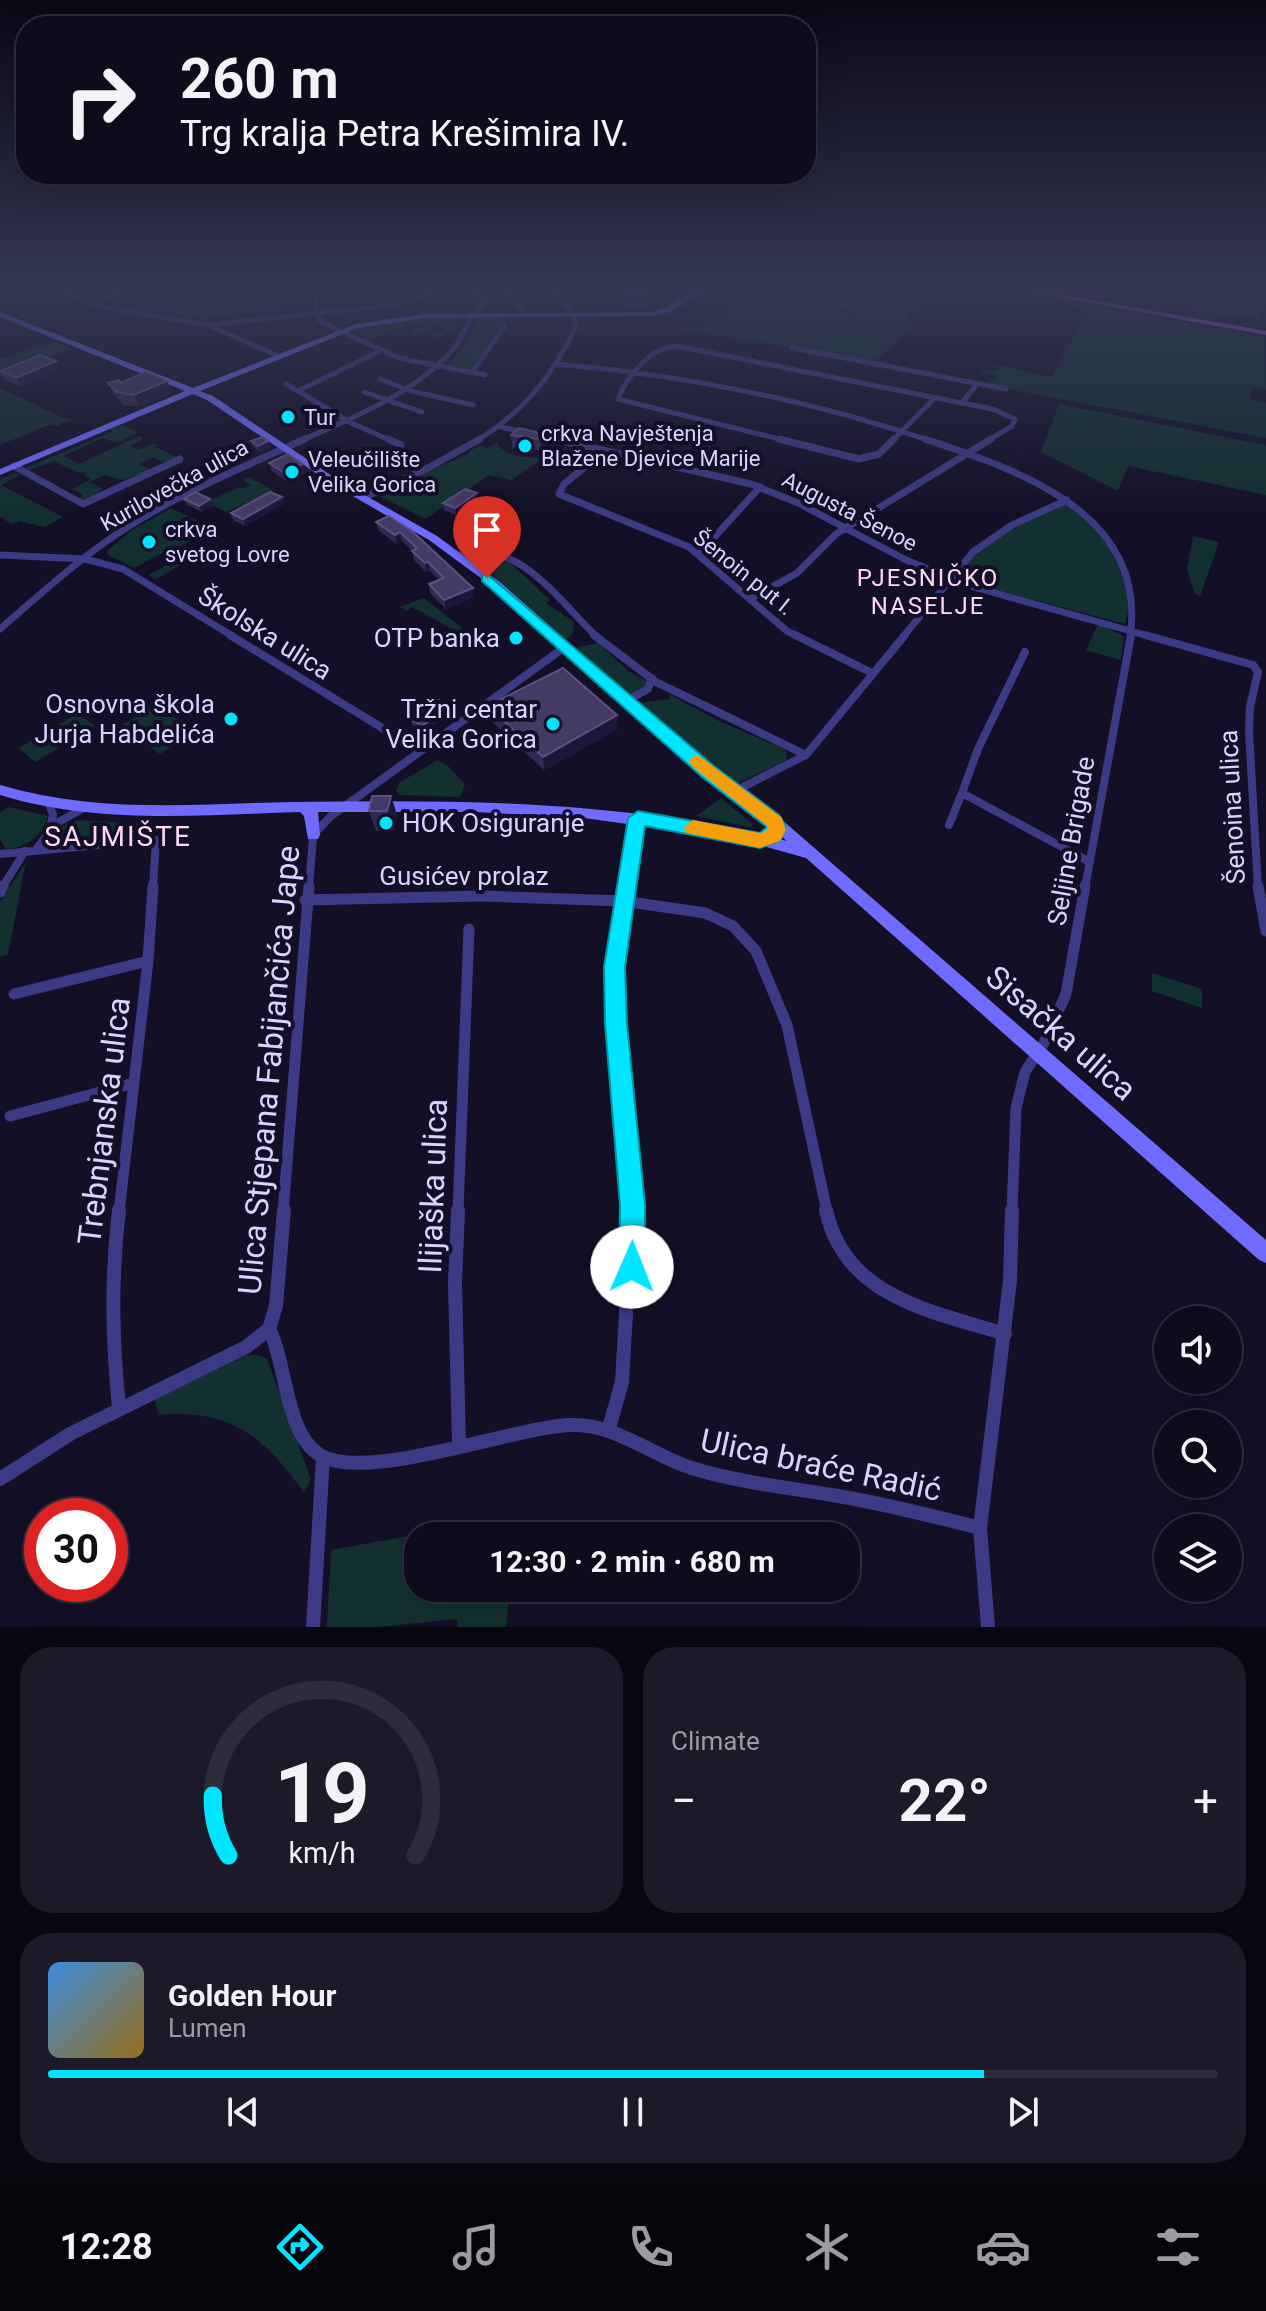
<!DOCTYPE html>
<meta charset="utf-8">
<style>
body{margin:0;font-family:Roboto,sans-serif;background:#1c1929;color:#f1f3f6;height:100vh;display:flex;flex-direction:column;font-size:30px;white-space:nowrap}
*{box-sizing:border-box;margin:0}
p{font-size:26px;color:#9b9ba3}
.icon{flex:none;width:44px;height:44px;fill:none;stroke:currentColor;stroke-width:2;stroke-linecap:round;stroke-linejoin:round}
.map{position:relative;height:1627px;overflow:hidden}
.drawer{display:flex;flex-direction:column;gap:20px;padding:20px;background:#08060f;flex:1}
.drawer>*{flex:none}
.guide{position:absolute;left:16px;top:16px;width:800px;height:168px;border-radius:32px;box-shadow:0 8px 32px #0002,0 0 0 2px #2e2b3b;background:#0e0b1c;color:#f1f3f6;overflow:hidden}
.controls{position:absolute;left:1154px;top:1306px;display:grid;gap:16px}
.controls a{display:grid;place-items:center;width:88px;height:88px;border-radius:50%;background:#0e0b1c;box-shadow:0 8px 32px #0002,0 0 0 2px #2e2b3b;font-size:40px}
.speed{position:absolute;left:24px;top:1498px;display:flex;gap:16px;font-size:40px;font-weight:700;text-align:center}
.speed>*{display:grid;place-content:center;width:104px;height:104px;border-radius:50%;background:#0e0b1c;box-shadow:0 8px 32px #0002,0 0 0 2px #2e2b3b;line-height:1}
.speed .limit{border:12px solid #d22;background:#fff;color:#111}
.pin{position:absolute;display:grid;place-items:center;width:68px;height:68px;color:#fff;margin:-82px -34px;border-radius:50% 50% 50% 0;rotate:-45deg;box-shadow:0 0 8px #0007}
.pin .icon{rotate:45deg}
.me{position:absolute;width:88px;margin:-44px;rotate:1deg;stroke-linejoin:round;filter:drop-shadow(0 0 6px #0008)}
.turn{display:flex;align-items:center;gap:28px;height:168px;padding:0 32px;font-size:36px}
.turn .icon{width:104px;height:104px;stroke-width:2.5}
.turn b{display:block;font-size:56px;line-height:68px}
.big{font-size:60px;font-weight:700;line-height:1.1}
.drawer .card{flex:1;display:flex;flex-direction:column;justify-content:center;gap:12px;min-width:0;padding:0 28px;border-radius:32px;background:#1c1929}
.drawer .dial{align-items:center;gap:0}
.dial svg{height:208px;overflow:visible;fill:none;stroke:#2e2b3b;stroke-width:7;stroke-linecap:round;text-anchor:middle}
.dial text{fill:#f1f3f6;stroke:none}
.song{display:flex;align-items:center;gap:24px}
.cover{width:96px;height:96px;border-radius:12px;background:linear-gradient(135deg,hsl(210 70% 55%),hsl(40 70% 35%))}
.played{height:8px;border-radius:4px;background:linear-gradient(90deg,#00e5ff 80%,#2e2b3b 80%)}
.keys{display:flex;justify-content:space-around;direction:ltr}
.heat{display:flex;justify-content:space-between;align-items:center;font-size:44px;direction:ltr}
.drawer .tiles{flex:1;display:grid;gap:20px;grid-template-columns:1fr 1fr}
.card:last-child{grid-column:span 2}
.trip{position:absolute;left:404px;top:1522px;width:456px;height:80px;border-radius:32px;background:#0e0b1c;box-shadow:0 8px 32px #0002,0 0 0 2px #2e2b3b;font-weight:700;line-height:80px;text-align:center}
.tab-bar{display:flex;height:128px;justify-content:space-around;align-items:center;background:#06040b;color:#9b9ba3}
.tab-bar .icon{width:56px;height:56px}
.tab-bar .current{color:#00e5ff}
.tab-bar b{font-size:36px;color:#f1f3f6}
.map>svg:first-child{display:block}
</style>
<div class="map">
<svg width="1266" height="1627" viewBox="0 0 1266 1627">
<rect width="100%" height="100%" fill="#130f26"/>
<path fill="#12302f" d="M217 288H293L271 291 277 294 278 300 284 304 275 308 280 310 268 314 263 310 208 316V320L133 308Z
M765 288H834L896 301 907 299 917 289 940 288 907 317 915 323 874 362 681 329 686 325 704 328 745 300 732 296 734 295 751 298 757 294 856 315 863 312 762 291Z
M954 288H991L1265 337 1266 390 1253 387 1249 399 1266 403V438L987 385 989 379 995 380 997 375 981 372 982 369 996 372 1000 368 968 359 1051 377 1090 310 983 288 977 295Z
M1198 288H1266L1260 319 1193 310Z
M460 317 453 334 445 332 441 339 431 335 445 330 438 325 416 335 409 332 422 327 413 322 371 339 354 330C385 316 427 317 460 317Z
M477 317H541L509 318 485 346 488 347 471 369 447 366 469 340Z
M56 342 71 348 0 377V359Z
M0 388 64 418 74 419 57 426 51 424 0 445Z
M1059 404 1266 445V495L1128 466 1118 491 1041 452Z
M118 424 138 432 116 443 103 438 64 456 79 464 139 436 144 438 130 446 139 450 154 443 158 445 155 447 179 458 163 462 153 457 139 464 151 470 122 480 105 475 90 482 103 489 84 501 78 498 83 495 72 489 91 479 84 475 87 473 77 472 54 461 29 470 25 468 112 432 108 428Z
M497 442C506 459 525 457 542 458L512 480 489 475 425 519 377 495 470 453 469 451 480 446 487 448Z
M15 473 20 475 1 485 63 517 44 527 19 521 12 524 0 517V479Z
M249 477 274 491 226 512 207 502 239 487 243 489 251 485 243 480Z
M1064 504C1101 528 1141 576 1125 624L964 581 959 576C977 539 1029 520 1064 504Z
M171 508 213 528 181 546 198 555 156 579 148 575 167 565 171 567 192 555 176 546 134 568 108 555 107 551 132 530Z
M1193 536 1219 542 1200 596 1195 594 1187 569Z
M477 554 506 559 550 600 546 603 574 622 573 633 563 642 474 559Z
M424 598 483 645 477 650 448 633 452 629 412 607 407 611 400 607Z
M1098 624 1124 636 1121 660 1086 650Z
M598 643 628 671 649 682 637 692 623 696 574 648Z
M669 694 717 720 786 750 787 760 738 783 637 703 670 699Z
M156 704 195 731 160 754 121 726Z
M78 713 95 726 35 762 19 748Z
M438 760 448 766 465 784 460 797 400 795 396 791 400 782Z
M721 798 751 823 753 828 696 816Z
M9 807 48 816C42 836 26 848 6 849L0 840V812Z
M78 820 150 824 146 836 56 843 52 840 59 827Z
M26 862 8 954 0 957V902Z
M1152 973 1202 989V1008L1152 991Z
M247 1355H258L267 1359 311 1479 304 1493C265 1437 230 1408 159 1415L154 1399Z
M425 1533V1536H418V1588H510L506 1627H457V1619L378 1627H327L331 1550Z"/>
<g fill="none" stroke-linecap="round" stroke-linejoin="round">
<path stroke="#3d3a85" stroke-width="5" d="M51 288 105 307 208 325 278 356
M314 288 318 318 323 323 399 358 485 375
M504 288 523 310
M92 303 132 288
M208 325 395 305 445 288
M793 348 1006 389
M380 351 298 391 351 423 392 441
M557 364C683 375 812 401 931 441
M472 372 505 326
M380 379 411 391 473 405
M286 384 298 391
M364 392 422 412
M962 403 977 384
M501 427 563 441
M300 441C352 418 409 396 449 354 467 335 464 319 487 300L462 288
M476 441C523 413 553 375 576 327L571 310 549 288
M787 441 618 399C627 376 651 347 676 346L992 409 1015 419 1012 426 987 441
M892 441 935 398"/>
<path stroke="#3d3a85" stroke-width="7" d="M388 439 401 445
M554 439 751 484 798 503 906 560 970 586 1152 637
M779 439 859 459 879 454 894 439
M925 439C1018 470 1149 513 1130 637
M603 452 564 484 559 494 689 547 787 631 799 637
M14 466 83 504 180 459
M363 498 428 468 480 439
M699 554 760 487
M0 555 85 559 123 569 234 637
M458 555C517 536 559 601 597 637
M752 598 797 573 836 534 991 439
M0 629C34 600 67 569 104 543 165 499 237 470 305 439
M903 637 973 552 1012 525 1067 500"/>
<path stroke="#3d3a85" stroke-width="8" d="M230 635 420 751
M594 635 656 682 806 755
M795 635 872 673
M1145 635 1253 665 1258 672 1250 707 1249 732 1258 888
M1025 652 978 749 962 793 1090 862
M626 701 648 689 652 678
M735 791 806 755 905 635
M49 804 53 815 50 828
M949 825 962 793
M35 851 55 824 82 809
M0 854 156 840 153 888
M2 888 25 851
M309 888 313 835 331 816 565 647
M627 888 638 818
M1085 888 1131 635"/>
<path stroke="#3d3a85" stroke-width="11" d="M627 886 614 967 632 1212
M1258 886 1266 931
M0 892 3 886
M305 900 482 896 623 901 705 913 733 926 756 951 787 1025 827 1212
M14 994 148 961
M10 1116 134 1083
M119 1212 148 961 153 886
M283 1212 309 886
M458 1212 469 929
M1012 1212 1016 1108 1025 1072 1044 1043 1066 994 1085 886"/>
<path stroke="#3d3a85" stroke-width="14" d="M458 1210 455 1283 459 1444
M826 1210C845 1298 932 1311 1005 1334
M269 1329C287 1364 285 1434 320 1455 366 1483 513 1427 571 1425 616 1423 653 1457 695 1469 742 1483 791 1488 838 1496 886 1504 933 1516 980 1528
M119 1407C112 1337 111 1279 119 1210
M609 1428 622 1382 632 1210
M0 1479 70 1434 246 1347 269 1329 276 1306 284 1210
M313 1627 323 1457
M988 1627 980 1528 1010 1281 1012 1210"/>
<path fill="#3d3a85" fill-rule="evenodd" d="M0 288H10L0 292Z"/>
<path fill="#6f6bff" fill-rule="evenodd" d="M699 288H708L673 311 651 316 425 318 358 328 200 391 213 396 338 480 437 536 501 583 712 768 781 819 1266 1240V1263L1259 1260 806 858 763 846 692 833 584 818 476 812H318L320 835 318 839H308L304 816 300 812C197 815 99 825 0 795V785C98 814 194 804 294 802 419 800 545 800 669 818 709 824 749 830 787 841L702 774 493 587 429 540 332 484 207 400 193 394 0 475V469L185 391 0 317V312L193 388 356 324 425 314 651 312 667 307Z"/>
<path fill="#c25bff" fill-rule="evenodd" d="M1008 288H1024L1266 331V335Z"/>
</g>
<path fill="#312854" d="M623 288H646V309H623Z
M60 370 21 387 5 380 0 371Z
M167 381 172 393 139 407 123 405 114 395 108 383Z
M511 435 540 439 542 451 512 447Z
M251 441H268L270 448 260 452 254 447Z
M269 463 303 464 306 473 286 481 272 471Z
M477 493 478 500 456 515 444 510 443 503Z
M282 497 284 504 245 526 233 520 231 513Z
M184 499H210L213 506 202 512 187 505Z
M389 516 475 597 446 609 430 593 429 584 439 580 430 571 426 572 414 560 412 551 402 541 397 544 379 531 376 522Z
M449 706 450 713 424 733 412 725 410 719Z
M487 706 618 729 544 770 489 719Z
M391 796 397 815 394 831H376L369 811Z"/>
<path fill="#1d163a" d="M56 361 60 370 21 387 16 378Z
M167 381 172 393 139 407 134 395Z
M268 441 270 448 260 452 258 446Z
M303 464 306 473 286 481 283 472Z
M477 493 478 500 456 515 455 508Z
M282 497 284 504 245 526 243 519Z
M210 499 213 506 202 512 199 506Z
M400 532 402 541 397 544 395 535Z
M428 562 430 571 426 572 425 563Z
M473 588 475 597 446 609 444 600Z
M449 706 450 713 424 733 422 726Z
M617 715 618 729 544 770 543 757Z
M391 796 397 815 394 831 387 811Z"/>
<path fill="#433a66" stroke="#5a527e" stroke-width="2" d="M623 288H646L647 292H623Z
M40 355 56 361 16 378 0 371Z
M146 372 167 381 134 395 117 392 108 383 119 380 121 383Z
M519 428 536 432 540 439 511 435Z
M262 437 268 441 258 446 251 441Z
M288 454 303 464 283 472 269 463Z
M465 489 477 493 455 508 443 503Z
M195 492 210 499 199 506 184 499Z
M270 492 282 497 243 519 231 513Z
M389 516 412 531 473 588 444 600 429 584 444 578 428 562 425 563 412 551 417 548 400 532 395 535 376 522Z
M563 668 617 715 543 757 487 706Z
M437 699 449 706 422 726 410 719Z
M372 796H391L387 811H369Z"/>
<linearGradient id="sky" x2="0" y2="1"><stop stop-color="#0a0815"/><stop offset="0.56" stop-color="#333752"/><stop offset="1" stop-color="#333752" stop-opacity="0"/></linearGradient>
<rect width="1266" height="516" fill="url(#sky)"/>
<path fill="#00e5ff" stroke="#0095a6" stroke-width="2" d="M487 574 714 766 779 815 786 827 780 841 760 848 645 826 625 967 627 1024 645 1205V1267L641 1276 632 1280 623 1276 619 1267 620 1205 605 1024 604 967 628 818 638 811 760 833 767 827 701 776 482 581V575Z"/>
<path fill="#f59e0b" d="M698 755 782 818 786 830 780 841 760 848 686 833 684 827 693 820 760 833 767 830V826L692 766 689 761 692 757Z"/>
<g fill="#00e5ff" stroke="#130f26" stroke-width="3">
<circle cx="288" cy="417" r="8"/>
<circle cx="525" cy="446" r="8"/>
<circle cx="292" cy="472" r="8"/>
<circle cx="149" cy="542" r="8"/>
<circle cx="516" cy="638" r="8"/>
<circle cx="231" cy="719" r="8"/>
<circle cx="553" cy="724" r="8"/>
<circle cx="386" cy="823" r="8"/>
</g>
<g text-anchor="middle" stroke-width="8" stroke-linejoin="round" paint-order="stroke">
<g font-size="22" fill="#d9d4ff" stroke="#130f26" text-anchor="start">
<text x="304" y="425">Tur</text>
<text x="541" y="441">crkva Navještenja<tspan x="541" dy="25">Blažene Djevice Marije</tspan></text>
<text x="308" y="467">Veleučilište<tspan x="308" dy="25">Velika Gorica</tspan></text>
<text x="165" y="537">crkva<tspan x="165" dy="25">svetog Lovre</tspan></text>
</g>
<g font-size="22" fill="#d9d4ff" stroke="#130f26">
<text transform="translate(174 485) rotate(-29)" y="8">Kurilovečka ulica</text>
<text transform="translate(850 511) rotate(27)" y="8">Augusta Šenoe</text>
<text transform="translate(744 572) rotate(39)" y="8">Šenoin put I.</text>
</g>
<g font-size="24" letter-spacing="2" fill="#ffd6f0" stroke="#130f26">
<text x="928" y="586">PJESNIČKO<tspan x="928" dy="28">NASELJE</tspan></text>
</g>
<g font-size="26" fill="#d9d4ff" stroke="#130f26">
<text transform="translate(265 633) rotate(32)" y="9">Školska ulica</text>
<text transform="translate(1232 807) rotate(-93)" y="9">Šenoina ulica</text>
<text transform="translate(1071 841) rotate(-80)" y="9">Seljine Brigade</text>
<text x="464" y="885">Gusićev prolaz</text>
</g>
<g font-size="26" fill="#d9d4ff" stroke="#130f26" text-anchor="end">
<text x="500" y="647">OTP banka</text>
<text x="215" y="713">Osnovna škola<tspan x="215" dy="30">Jurja Habdelića</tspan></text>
<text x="537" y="718">Tržni centar<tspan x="537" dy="30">Velika Gorica</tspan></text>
<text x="402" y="832" text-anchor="start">HOK Osiguranje</text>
</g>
<g font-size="28" letter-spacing="2" fill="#ffd6f0" stroke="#130f26">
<text x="118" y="846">SAJMIŠTE</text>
</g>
<g font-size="32" fill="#d9d4ff" stroke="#130f26">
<text transform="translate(1061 1033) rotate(41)" y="11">Sisačka ulica</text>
<text transform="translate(269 1070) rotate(-85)" y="11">Ulica Stjepana Fabijančića Jape</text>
<text transform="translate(104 1121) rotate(-83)" y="11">Trebnjanska ulica</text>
<text transform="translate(433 1186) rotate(-88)" y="11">Ilijaška ulica</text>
<text transform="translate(821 1465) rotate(12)" y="11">Ulica braće Radić</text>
</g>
</g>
</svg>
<div class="controls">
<a><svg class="icon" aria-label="sound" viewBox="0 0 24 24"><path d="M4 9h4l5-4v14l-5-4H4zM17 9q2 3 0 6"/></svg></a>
<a><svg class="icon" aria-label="search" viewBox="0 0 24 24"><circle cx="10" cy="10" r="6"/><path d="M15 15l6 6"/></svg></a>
<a><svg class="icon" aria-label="layers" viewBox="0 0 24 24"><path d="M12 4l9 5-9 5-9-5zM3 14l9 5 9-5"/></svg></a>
</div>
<div class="speed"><div class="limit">30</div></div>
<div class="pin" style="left:487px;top:578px;background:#d93025"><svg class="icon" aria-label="arrive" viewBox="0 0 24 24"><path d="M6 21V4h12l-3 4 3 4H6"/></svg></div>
<svg class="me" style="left:632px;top:1267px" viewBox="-20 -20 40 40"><circle r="19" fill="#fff"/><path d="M0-13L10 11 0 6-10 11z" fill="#00e5ff"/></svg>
<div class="trip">12:30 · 2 min · 680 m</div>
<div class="guide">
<div class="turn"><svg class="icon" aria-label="right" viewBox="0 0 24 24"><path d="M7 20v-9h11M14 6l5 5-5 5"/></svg><div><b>260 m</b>Trg kralja Petra Krešimira IV.</div></div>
</div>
</div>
<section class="drawer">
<div class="tiles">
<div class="card dial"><svg viewBox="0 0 100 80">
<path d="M14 69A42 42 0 1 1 86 69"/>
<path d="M14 69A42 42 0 0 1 8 46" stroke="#00e5ff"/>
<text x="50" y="56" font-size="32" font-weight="700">19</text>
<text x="50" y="72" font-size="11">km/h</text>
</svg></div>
<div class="card"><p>Climate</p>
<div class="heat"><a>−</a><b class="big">22°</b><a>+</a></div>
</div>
<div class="card">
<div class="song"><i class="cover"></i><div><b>Golden Hour</b><p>Lumen</p></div></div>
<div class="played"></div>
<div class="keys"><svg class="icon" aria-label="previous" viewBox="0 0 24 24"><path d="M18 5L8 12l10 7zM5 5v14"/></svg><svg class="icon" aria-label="pause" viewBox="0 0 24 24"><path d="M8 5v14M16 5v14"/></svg><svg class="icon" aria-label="next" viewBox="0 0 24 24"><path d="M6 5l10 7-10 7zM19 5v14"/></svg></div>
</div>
</div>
</section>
<nav class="tab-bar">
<b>12:28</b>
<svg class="icon current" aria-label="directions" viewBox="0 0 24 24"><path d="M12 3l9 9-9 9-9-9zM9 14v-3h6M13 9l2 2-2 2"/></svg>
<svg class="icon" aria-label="music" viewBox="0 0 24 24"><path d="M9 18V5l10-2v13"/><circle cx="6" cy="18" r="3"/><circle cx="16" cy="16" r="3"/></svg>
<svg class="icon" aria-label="phone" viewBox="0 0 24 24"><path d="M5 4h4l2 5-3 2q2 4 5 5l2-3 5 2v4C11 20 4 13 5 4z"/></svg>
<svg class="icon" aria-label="climate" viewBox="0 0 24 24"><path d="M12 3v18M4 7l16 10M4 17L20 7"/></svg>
<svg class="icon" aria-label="car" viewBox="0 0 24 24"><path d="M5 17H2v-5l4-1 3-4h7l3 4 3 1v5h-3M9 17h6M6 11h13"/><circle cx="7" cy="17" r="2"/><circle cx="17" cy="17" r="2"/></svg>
<svg class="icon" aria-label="filters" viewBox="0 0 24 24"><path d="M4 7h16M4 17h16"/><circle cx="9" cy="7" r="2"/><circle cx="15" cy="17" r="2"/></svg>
</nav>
